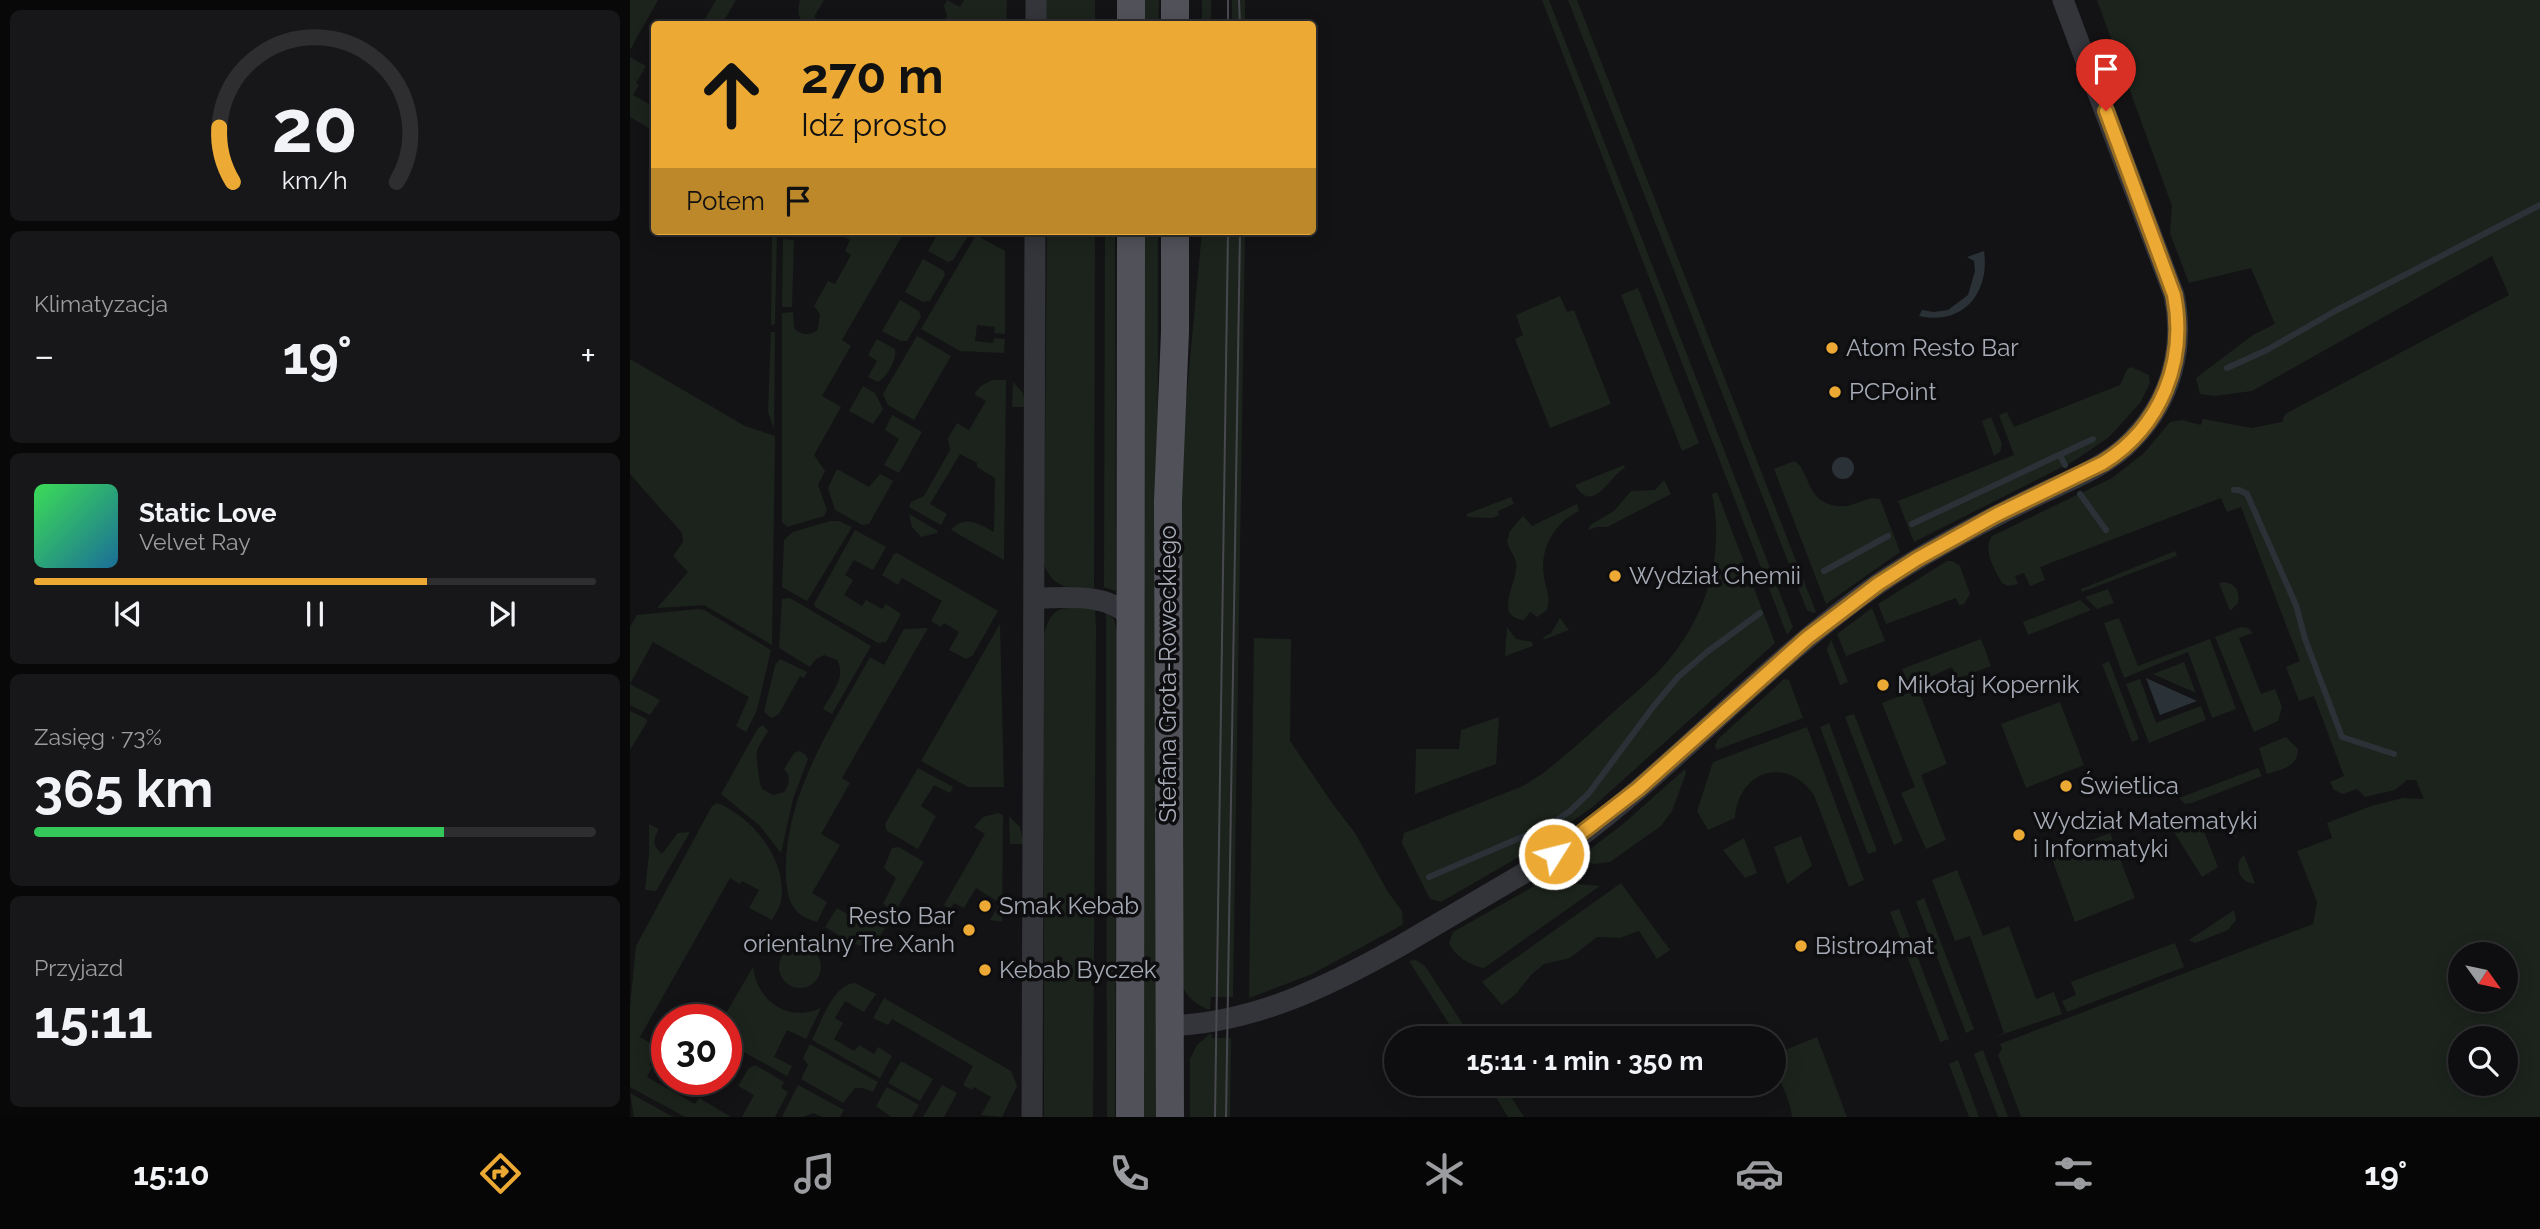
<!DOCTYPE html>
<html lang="pl">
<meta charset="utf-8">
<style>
body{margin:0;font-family:Raleway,sans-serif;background:#171719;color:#f1f3f6;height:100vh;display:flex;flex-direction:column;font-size:26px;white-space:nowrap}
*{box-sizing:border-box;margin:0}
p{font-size:23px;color:#9b9c9f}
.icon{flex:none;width:38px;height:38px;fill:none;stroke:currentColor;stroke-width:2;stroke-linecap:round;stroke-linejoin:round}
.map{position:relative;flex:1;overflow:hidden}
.sheet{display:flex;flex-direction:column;gap:10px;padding:10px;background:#080809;width:630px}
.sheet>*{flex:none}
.top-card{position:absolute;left:21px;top:21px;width:665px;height:214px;border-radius:7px;box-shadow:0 4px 18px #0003,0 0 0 2px #2e2e30;background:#ecaa34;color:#111;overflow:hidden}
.needle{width:46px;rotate:123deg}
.tools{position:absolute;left:1818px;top:942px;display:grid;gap:14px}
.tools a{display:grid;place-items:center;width:70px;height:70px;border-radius:50%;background:#0e0e10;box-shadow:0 4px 18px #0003,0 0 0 2px #2e2e30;font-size:35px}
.speed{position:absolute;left:21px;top:1004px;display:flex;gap:14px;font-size:35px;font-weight:700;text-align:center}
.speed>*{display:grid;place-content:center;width:91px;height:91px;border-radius:50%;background:#0e0e10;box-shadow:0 4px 18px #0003,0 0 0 2px #2e2e30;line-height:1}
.speed .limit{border:10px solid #d22;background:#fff;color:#111}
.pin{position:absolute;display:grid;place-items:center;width:60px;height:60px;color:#fff;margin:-72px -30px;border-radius:50% 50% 50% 0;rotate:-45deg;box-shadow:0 0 7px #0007}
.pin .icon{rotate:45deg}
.me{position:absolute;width:77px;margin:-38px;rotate:54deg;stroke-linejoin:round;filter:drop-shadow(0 0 5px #0008)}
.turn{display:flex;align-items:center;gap:24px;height:147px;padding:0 35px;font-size:32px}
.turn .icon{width:91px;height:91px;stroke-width:2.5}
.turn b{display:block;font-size:49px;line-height:60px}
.then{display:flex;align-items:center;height:66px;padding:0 35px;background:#0003;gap:14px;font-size:26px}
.big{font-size:52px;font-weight:700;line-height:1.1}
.sheet .widget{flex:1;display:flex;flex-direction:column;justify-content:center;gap:10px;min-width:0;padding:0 24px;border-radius:10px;background:#171719}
.sheet .dial{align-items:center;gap:0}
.dial svg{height:182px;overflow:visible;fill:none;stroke:#2e2e30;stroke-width:7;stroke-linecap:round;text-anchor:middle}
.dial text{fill:#f1f3f6;stroke:none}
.song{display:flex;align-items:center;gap:21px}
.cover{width:84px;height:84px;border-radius:10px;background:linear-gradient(135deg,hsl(130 70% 55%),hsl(200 70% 35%))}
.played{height:7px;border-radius:4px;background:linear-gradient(90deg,#ecaa34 70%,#2e2e30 70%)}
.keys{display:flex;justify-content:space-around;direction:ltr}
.heat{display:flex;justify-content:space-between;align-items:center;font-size:38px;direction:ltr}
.charge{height:10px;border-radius:5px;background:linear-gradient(90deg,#34c759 73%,#2e2e30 0)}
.trip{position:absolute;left:754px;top:1026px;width:402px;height:70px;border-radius:35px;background:#0e0e10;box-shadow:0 4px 18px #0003,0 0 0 2px #2e2e30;font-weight:700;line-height:70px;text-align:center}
.tab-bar{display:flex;height:112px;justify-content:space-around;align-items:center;background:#060606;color:#9b9c9f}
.tab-bar .icon{width:49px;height:49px}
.tab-bar .on{color:#ecaa34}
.tab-bar b{font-size:32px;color:#f1f3f6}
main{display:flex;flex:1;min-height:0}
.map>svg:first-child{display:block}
</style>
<main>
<section class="sheet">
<div class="widget dial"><svg viewBox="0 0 100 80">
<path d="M14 69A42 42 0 1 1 86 69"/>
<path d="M14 69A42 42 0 0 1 8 45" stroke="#ecaa34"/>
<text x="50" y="56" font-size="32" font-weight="700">20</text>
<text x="50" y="72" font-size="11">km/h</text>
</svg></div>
<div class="widget"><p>Klimatyzacja</p>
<div class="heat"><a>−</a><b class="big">19°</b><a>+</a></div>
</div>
<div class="widget">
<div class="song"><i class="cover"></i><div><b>Static Love</b><p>Velvet Ray</p></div></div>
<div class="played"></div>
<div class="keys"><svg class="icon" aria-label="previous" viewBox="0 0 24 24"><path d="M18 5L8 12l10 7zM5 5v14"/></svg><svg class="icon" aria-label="pause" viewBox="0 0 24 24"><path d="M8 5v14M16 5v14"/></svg><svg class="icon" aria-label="next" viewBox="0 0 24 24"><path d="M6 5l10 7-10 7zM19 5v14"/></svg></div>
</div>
<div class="widget"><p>Zasięg · 73%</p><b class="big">365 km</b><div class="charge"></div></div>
<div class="widget"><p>Przyjazd</p><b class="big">15:11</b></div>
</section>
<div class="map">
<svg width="1910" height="1117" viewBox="0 0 1910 1117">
<rect width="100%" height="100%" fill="#131315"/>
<path fill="#1c231c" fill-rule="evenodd" d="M0 0H28L0 50Z
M86 0H106L92 24H85L75 19Z
M170 0H194L184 17 195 24C175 25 164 23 170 0Z
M317 0 330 7 334 0H377L376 24H313L317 17 314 6Z
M416 0H465V24H416Z
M511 0H529L528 24H511Z
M572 0H581V24H572Z
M602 0H615V24H602Z
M912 0H919L1163 627 1157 635Z
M938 0H947L1186 612 1183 613 1177 610Z
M1467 0H1910V1117H1391L1368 1055 1372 1049 1370 1044 1683 924 1687 902 1667 851 1702 838 1697 823 1741 806 1773 798 1794 799 1786 780H1777L1765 790 1735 797 1727 789 1713 794 1704 790 1700 782 1714 776 1684 696 1669 701 1656 667 1670 661 1611 507 1597 512 1591 498 1410 567 1415 580 1400 586 1394 573 1385 576 1388 584 1378 586 1372 583C1365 570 1352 550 1362 536L1482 478 1514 453 1540 422 1552 420 1571 425 1573 419 1622 428 1652 422 1655 414 1879 295 1862 256 1622 391 1585 396 1570 394 1566 378 1623 335 1645 324 1621 268 1559 283 1540 233 1542 206ZM1830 954H1876V999H1830ZM1830 1038H1876V1083H1830Z
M0 57 16 66 6 83 9 85 3 95 24 107V131L0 117Z
M142 231H147L145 324 141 325Z
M208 231H275L212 340 221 346 192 396 211 407 184 455 195 471 188 485 197 510 194 516 157 527 152 522V313L163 312 164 328C171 336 181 336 188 329L190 314 184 306 198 281 205 284 221 255 215 251 220 240 207 233Z
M309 231 337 232 338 236 323 260 318 262 298 251Z
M417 231H465L464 588C439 588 425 590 414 565Z
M475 231H485L486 591 474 587Z
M511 231H528L527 1117H510Z
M572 231H615L603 997H581L580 1010C562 1003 555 995 549 977L551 455Z
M346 235 375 251V334L364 333 365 327 347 325 345 341 363 343 364 338 375 339 374 353 330 351 291 329Z
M153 239 164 240 162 307H152Z
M293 259 314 271 315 275 300 301 293 302 275 292Z
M1008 288 1069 443 1052 451 991 295Z
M930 296 937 312 944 310 981 404 920 428 885 339 893 335 886 315Z
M270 300 289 311 291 317 277 341H271L252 331Z
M141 332H145L144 429 138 412Z
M287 336 321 356 284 420 258 405 253 394Z
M247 339 265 349C267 360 257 377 248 382L238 377 247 361 238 355Z
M0 359 115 426 145 436 142 645 74 605 27 608 58 572 43 556 53 542 52 533 0 474Z
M1501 367 1519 375 1520 383 1510 403 1479 437 1444 461 1284 542 1268 501 1384 455 1369 415 1377 412 1384 427 1490 385 1497 369Z
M362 380H376L374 560 321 530C335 514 349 524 364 532L365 478 347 467V463L330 454 300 504 317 514 311 525 279 507 281 502 294 496 320 450 318 438 327 423 339 430 356 401 344 394 351 386Z
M383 382 393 393 396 407H382Z
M233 386 245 393 253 409 243 424 219 411Z
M262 415 292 432 269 473 254 465 269 439 255 430Z
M1361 417 1372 444 1370 452 1364 456 1352 421Z
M1164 461C1178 468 1176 494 1196 503 1220 514 1234 494 1250 499L1270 552 1196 604 1144 469Z
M994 465 995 468C980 475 963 516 945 485Z
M207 469 239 487 250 474 263 481 239 524 232 525 205 510 198 488Z
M1034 480 1041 494 977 527H967L958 530 960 525 984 511 1001 491 1025 490Z
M1087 492 1145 643 964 806 904 848 811 902 800 899 772 843 774 833 893 786 912 774C939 753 964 730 989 707 1005 693 1022 679 1036 663 1077 616 1095 555 1082 494Z
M881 497 884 504 868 511 869 515 862 518 837 517V514Z
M947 504 949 511C925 522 909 549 914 577 916 589 921 597 917 610L907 617 900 612 894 620C861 617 890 579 886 562 884 554 878 548 877 541L880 531 893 516 902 526Z
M279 514 308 531 307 533 291 537 282 527Z
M200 521H209L222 527 177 601 152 587 154 540 163 532Z
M225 530 256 547 243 570 224 560 215 575 223 580 214 595 232 606 236 600 252 609 256 604 271 614 256 642 248 643 185 607 184 604Z
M1545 551 1547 556 1452 592 1451 589Z
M267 553 368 611 343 655 336 659 319 650 329 632 314 623 311 627 301 621 312 601 272 578 268 585 252 575 264 554Z
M1317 561H1322L1330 566 1340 594 1334 604 1329 605 1326 598 1256 624 1248 604Z
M1594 582C1606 584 1610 591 1608 603L1600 611 1589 583Z
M1478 589 1484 603 1467 609 1455 597Z
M160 598 241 646 202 714 193 709C201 694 217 677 207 660L194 655 186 659 180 667 149 648 152 599Z
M1450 600 1461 610 1398 635 1393 622Z
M440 608H465L466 628 463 1117H414V635C418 621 421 608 440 608Z
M1242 608 1255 641 1216 656 1207 634Z
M68 609 74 610 141 650 127 710 116 732 106 726 119 697 23 642 0 684 30 700 20 715 0 705V627L7 615Z
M476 612 484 619 487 633 485 1117H477Z
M930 618 939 630 913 640 914 637 921 633Z
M1489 618 1508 666 1580 639 1606 709 1582 718 1558 652 1494 678 1474 623Z
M370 624 374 787H338L291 761Z
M877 627 886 639 902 642 903 646 875 656Z
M1611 627 1618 628 1623 633 1609 638 1631 694 1645 689 1652 707 1648 721 1624 732 1585 637Z
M298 628 212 778 220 783 191 834 210 845 182 893 197 902 187 922C163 916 158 902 156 879 152 797 202 726 240 657L254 665 274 629Z
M624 638 661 639 660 741 702 803 725 833 758 892 772 911 773 924 765 929 682 974 619 998Z
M1201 639 1218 682 1210 685 1197 650Z
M1351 639 1361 666 1327 679 1322 667 1279 686 1272 669Z
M150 659 177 672 174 678 170 676 149 714 141 718 134 712 145 665Z
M1479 661 1509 739 1502 742 1472 664Z
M1554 662 1566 693 1523 674Z
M1154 679 1159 680 1173 718 1086 750 1085 745 1088 739Z
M1510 679 1526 723 1571 706 1576 720 1519 743 1496 684Z
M1288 689 1317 764 1291 775 1316 840 1296 849 1271 793 1285 787 1252 703Z
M1430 702 1454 765 1396 788 1371 724Z
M0 711 17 719V722L0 750Z
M1224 714 1273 841 1264 845 1215 717Z
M869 717 866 764 785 794 786 749H829L831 730Z
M1199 723 1247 851 1238 854 1190 727Z
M133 725 138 731C135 737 129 744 127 751 126 757 129 784 132 789L143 795 154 792C160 784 161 776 154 769L164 753 170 751 176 755 178 759 163 799 151 853 129 825 91 794 128 728Z
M1177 727 1234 880 1219 887 1184 795C1156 755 1108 771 1105 818L1078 830 1067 811 1083 762Z
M1656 737 1668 749C1668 767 1652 769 1637 774L1629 748Z
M288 768 323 787 320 793 304 785 291 806 306 816 288 849 257 831 255 824Z
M1628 768 1632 776 1562 803 1555 804 1549 798Z
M1055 769 1056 773 1042 811 1031 826 980 862 964 864 944 861 992 825Z
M87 803C123 817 158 861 151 901 150 907 145 914 142 920L119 908 129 890 112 881 110 884 100 878 10 1037 29 1048 19 1065 22 1067 17 1077 65 1104 69 1098 101 1117H55L0 1087V1007L6 946 82 806Z
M1597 810 1607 837C1595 836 1591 828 1592 817Z
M368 813 373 815 372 922 360 920 370 903 346 888 334 908 324 903 320 909 314 905 355 834 344 827 353 817Z
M379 816 390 827 394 844H380Z
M1566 822 1571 824 1588 867 1572 877 1544 832Z
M19 824 29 829C23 839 22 846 32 854L48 833 60 832 26 891 15 890 19 854Z
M1480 833 1505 898 1445 922 1421 856Z
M1171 836 1182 866 1157 884 1144 847Z
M1114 838 1127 873 1115 878 1093 850Z
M269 847 294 862 265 912 253 904 266 878 254 868 262 848Z
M1614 855 1625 883C1610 885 1602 864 1614 855Z
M1327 870 1353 936 1379 926 1406 999 1424 992 1432 1014 1362 1038 1374 1033 1340 936 1325 941 1302 880Z
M913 881 970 886 854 968C839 965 826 957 819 943L823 932Z
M991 883 1040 950 1027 959 1009 931 990 938 967 937 940 958 914 964 901 975 886 994 872 1005 852 982Z
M1294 898 1344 1029 1336 1033 1286 902Z
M207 908 238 926 251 911 261 917C240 960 229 947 195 927Z
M1269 909 1319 1039 1310 1042 1260 912Z
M1604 910 1606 920 1598 930 1565 943 1559 940Z
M1545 943 1554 967 1437 1012 1432 1001 1446 995 1441 982Z
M149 967a21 21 0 1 1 42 0a21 21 0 1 1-42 0Z
M786 960 795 966 842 1038H828L779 961Z
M123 967C127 1001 158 1023 191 1008L176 1039 157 1030 144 1057 162 1066 157 1076 96 1042V1020H92Z
M225 983 246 994 234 1012 215 1001 205 1018 213 1023 204 1039 224 1051 229 1045 244 1054 248 1047 262 1056 250 1078 182 1040C191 1023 203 984 225 983Z
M254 998 381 1071 387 1086 372 1117 351 1115 361 1097 344 1087 342 1090 333 1085 343 1066 262 1019 258 1025 243 1018Z
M581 1033 582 1038H601L600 1117H560V1059L567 1045Z
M1187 1037 1217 1117H1162C1160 1094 1144 1077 1145 1054Z
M180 1044 248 1082 243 1092 233 1088H225L213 1103 171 1079 178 1065 173 1058Z
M1353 1050 1378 1117H1368L1344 1054Z
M1328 1060 1349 1117H1339L1319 1064Z
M271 1061 303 1079 290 1101 258 1083Z
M125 1065 154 1082 151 1088 158 1092 145 1117H112L124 1095 108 1086 119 1068Z
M857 1083H872L894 1117H878Z
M168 1085 214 1110 210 1117H193L183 1113 173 1117H152Z
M312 1085 327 1093 314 1117H293Z
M257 1087 289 1105 282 1117H261L246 1106Z
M0 1093 43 1117H4Z"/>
<path fill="#2a3238" d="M1354 251C1360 293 1333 326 1289 316L1292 310 1304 312 1318 310 1338 295 1345 271 1344 261 1337 257Z
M1202 468a11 11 0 1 1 22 0a11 11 0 1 1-22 0Z
M1516 678 1567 701 1530 715Z"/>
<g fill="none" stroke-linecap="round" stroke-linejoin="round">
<path stroke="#2a3238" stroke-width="6" d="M1597 368 1637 350 1707 310 1910 205
M1430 455 1435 465
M1604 490H1609L1617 494 1666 605 1675 639 1712 737 1764 754
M1450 494 1476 530
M1282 524 1463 439
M1194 571 1258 536
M799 877 920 825 940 811 959 793 1023 707 1048 677 1077 652 1130 613"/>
<path stroke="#34353a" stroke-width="21" d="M406 24V0
M404 598C437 598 474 592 500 616
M538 1026C624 1023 697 987 770 946 804 926 838 906 872 886 894 873 918 860 939 845 1048 765 1137 661 1248 584 1295 552 1345 526 1396 501 1431 483 1476 469 1503 439 1541 400 1555 347 1544 295L1433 0
M402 1117 405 231"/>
<path stroke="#515259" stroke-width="28" d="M501 0V24
M545 24V0
M500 1117 501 231
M540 1117 538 501 545 332V231"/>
<path stroke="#47494f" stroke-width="2" d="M598 0V24
M609 0 610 24
M585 1117 598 231
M596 1117 610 231"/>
</g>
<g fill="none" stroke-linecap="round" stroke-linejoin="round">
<defs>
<path id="route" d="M924 854 1008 789 1177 638 1248 584 1287 559 1366 515 1473 463C1531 427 1557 361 1544 295L1476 111"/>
</defs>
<use href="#route" stroke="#996e22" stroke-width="18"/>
<use href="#route" stroke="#ecaa34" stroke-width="12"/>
</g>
<g fill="#ecaa34" stroke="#0e0e10" stroke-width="2.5">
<circle cx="1202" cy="348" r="7"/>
<circle cx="1205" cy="392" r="7"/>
<circle cx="985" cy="576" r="7"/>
<circle cx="1253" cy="685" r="7"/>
<circle cx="1436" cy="786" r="7"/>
<circle cx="1389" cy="835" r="7"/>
<circle cx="355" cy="906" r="7"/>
<circle cx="339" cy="930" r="7"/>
<circle cx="1171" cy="946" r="7"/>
<circle cx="355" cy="970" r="7"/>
</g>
<g text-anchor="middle" stroke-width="7" stroke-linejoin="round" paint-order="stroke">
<g font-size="24" fill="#a5aab5" stroke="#0e0e10" text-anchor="start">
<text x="1216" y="356">Atom Resto Bar</text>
<text x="1219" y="400">PCPoint</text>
<text x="999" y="584">Wydział Chemii</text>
<text x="1267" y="693">Mikołaj Kopernik</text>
<text x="1450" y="794">Świetlica</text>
<text x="1403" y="829">Wydział Matematyki<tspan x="1403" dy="28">i Informatyki</tspan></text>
<text x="369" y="914">Smak Kebab</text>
<text x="325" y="924" text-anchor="end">Resto Bar<tspan x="325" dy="28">orientalny Tre Xanh</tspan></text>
<text x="1185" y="954">Bistro4mat</text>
<text x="369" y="978">Kebab Byczek</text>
</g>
<g font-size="24" fill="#a5aab5" stroke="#0e0e10">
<text transform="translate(538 674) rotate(-90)" y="8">Stefana Grota-Roweckiego</text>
</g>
</g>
</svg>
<div class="tools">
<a><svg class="needle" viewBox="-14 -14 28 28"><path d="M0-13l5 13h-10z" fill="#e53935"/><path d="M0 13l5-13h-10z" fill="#9b9c9f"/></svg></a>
<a><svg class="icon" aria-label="search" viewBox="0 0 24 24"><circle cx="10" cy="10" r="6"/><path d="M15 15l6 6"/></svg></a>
</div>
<div class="speed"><div class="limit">30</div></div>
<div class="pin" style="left:1476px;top:111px;background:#d93025"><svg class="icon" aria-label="arrive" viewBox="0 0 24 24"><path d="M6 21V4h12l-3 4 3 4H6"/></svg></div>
<svg class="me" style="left:924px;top:854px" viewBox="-20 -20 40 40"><circle r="17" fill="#ecaa34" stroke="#fff" stroke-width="3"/><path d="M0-11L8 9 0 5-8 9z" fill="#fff"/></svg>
<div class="trip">15:11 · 1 min · 350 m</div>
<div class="top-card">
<div class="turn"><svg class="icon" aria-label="ahead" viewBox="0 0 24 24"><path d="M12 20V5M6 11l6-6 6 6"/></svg><div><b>270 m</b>Idź prosto</div></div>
<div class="then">Potem<svg class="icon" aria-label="arrive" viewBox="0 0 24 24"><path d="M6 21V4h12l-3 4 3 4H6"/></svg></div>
</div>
</div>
</main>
<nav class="tab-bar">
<b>15:10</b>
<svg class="icon on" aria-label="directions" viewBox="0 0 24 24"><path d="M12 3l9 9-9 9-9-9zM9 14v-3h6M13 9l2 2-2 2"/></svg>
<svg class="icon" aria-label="music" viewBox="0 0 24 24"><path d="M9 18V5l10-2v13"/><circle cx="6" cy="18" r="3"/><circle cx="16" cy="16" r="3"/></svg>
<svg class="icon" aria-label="phone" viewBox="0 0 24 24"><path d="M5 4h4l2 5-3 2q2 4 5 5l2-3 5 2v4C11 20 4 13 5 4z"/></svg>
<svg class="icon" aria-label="climate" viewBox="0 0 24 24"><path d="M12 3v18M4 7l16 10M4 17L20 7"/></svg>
<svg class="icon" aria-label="car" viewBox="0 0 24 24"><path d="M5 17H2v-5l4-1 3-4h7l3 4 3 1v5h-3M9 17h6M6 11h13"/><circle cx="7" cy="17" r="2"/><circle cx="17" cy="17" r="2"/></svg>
<svg class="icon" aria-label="filters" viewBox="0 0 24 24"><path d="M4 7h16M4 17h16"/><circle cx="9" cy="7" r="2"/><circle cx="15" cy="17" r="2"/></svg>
<b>19°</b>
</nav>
